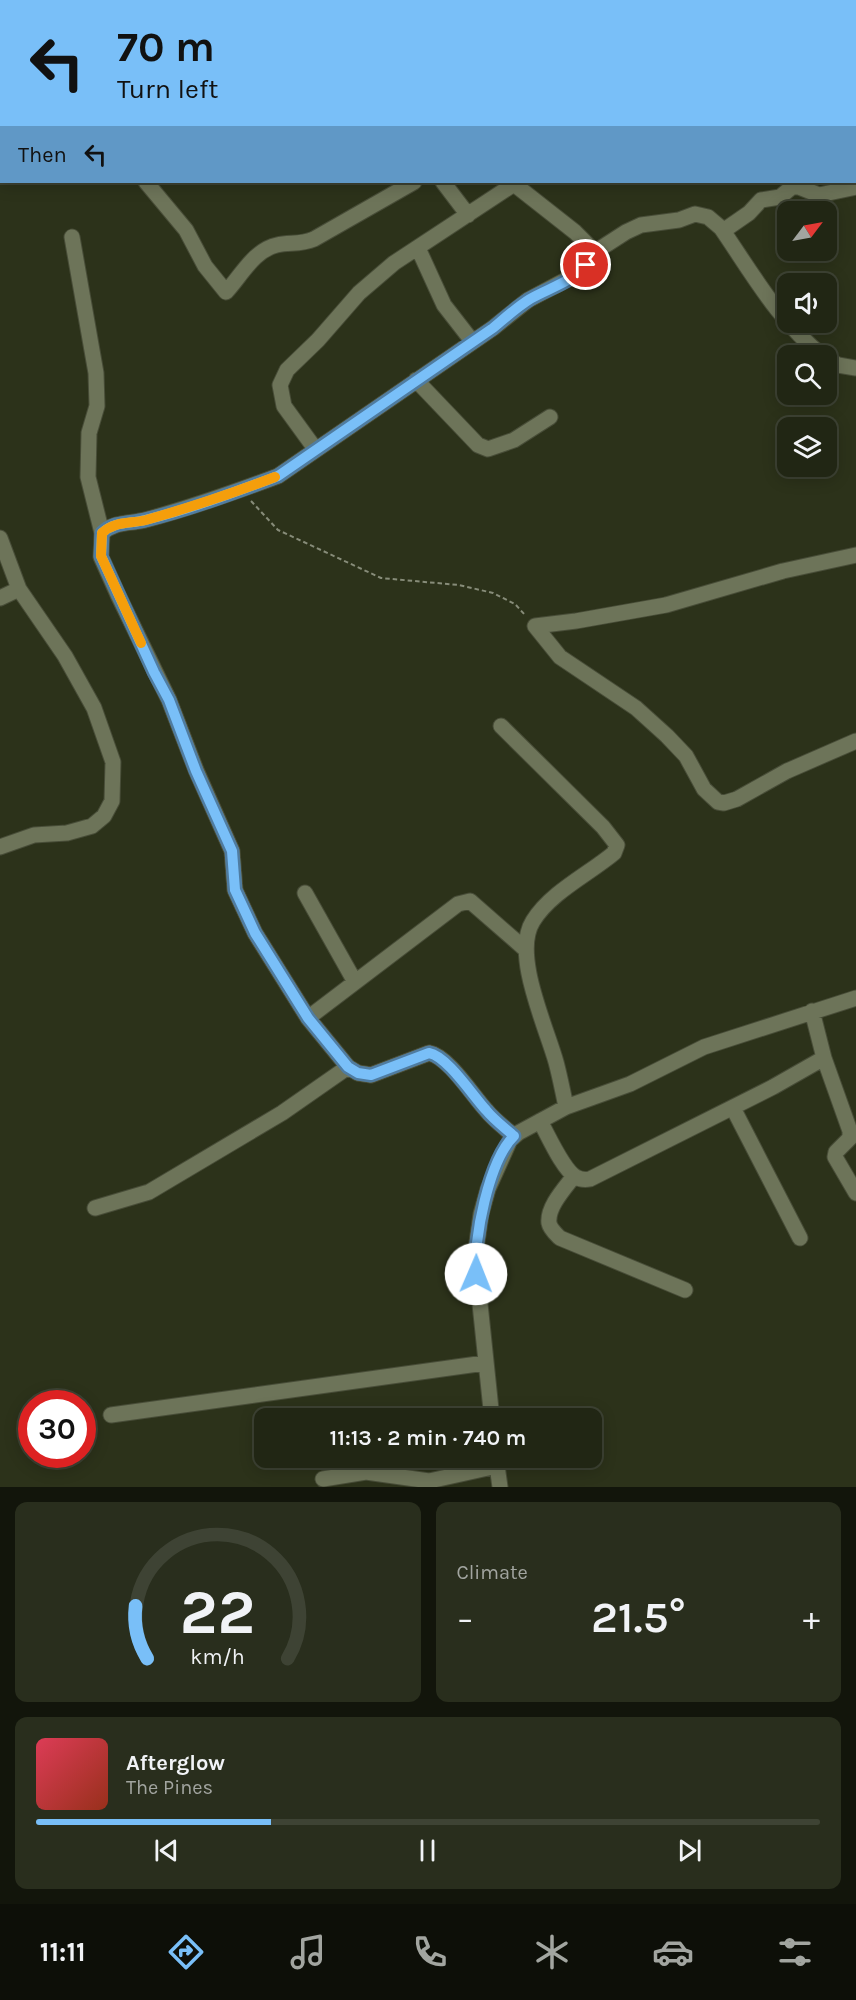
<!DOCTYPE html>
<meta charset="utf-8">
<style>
body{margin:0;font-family:Karla,sans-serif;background:#292e1d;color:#f1f3f6;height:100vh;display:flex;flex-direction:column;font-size:22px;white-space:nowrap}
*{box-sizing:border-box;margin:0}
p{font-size:20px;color:#a2a5a0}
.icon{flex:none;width:33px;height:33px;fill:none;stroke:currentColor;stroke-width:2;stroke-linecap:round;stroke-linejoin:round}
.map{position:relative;height:1487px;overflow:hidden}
.details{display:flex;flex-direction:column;gap:15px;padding:15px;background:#12150b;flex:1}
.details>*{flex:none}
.banner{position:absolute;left:0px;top:0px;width:856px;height:183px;box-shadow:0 3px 15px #0003,0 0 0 2px #3e4334;background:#79bff8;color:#111;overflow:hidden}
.needle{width:39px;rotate:58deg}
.tools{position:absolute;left:777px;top:201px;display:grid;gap:12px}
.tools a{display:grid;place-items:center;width:60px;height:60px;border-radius:12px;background:#212614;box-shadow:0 3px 15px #0003,0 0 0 2px #3e4334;font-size:30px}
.speed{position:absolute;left:18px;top:1390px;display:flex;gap:12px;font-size:30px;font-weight:700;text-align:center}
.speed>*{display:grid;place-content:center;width:78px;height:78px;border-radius:50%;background:#212614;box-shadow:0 3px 15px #0003,0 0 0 2px #3e4334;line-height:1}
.speed .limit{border:9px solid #d22;background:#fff;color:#111}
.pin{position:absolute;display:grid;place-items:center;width:51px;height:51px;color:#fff;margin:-26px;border:3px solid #fff;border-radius:50%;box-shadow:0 2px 6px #0007}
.me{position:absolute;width:66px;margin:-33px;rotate:1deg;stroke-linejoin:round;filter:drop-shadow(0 0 4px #0008)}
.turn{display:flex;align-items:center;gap:21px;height:126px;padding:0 18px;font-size:27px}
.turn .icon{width:78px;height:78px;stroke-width:2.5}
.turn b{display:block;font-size:42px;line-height:51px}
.then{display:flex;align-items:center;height:57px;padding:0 18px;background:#0003;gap:12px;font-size:22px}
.big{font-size:45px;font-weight:600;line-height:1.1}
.details .tile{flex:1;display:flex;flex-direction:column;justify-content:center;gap:9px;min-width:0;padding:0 21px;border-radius:12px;background:#292e1d}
.details .dial{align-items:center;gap:0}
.dial svg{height:156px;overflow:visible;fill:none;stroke:#3e4334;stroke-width:7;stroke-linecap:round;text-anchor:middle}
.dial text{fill:#f1f3f6;stroke:none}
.song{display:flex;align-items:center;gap:18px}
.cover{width:72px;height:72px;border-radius:9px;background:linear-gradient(135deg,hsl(350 70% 55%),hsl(10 70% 35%))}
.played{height:6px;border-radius:3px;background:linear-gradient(90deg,#79bff8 30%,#3e4334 30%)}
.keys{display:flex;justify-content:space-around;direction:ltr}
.heat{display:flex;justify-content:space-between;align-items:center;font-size:33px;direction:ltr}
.details .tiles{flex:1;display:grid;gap:15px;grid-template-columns:1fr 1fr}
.tile:last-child{grid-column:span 2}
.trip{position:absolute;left:254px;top:1408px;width:348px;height:60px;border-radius:12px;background:#212614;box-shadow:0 3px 15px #0003,0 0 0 2px #3e4334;font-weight:600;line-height:60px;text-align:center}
.tabs{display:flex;height:96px;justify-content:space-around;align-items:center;background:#0d0f08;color:#a2a5a0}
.tabs .icon{width:42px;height:42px}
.tabs .current{color:#79bff8}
.tabs b{font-size:27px;color:#f1f3f6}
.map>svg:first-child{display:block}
</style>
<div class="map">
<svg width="856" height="1487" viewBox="0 0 856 1487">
<rect width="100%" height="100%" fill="#2c321a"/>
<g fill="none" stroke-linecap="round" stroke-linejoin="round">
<defs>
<path id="minor" d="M0 70 2 71
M146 182 186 230 205 266 226 292C241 276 254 250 277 245 290 242 300 245 314 239L414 182
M443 182 468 215
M514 184 575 232 595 252
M723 231 749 213 761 200 780 197 792 187H799L819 195 856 187
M72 237 96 373 97 406 89 433 88 477 102 533
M418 248 444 305 472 341
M826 358 838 365 856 368
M416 380 478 445 488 449 514 440 550 417
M316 450 284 406 280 385 287 370 318 340 359 293 394 263 517 182
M0 538 19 589 65 656 94 708 113 762 112 801 104 816 92 826 67 833 34 835 0 847
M0 598 19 589
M535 626 560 657 636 708 667 736 686 756 704 789 718 802 724 803 737 799 787 771 856 741
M535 626 576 621 666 605 783 571 856 555
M501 726 603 827 617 845 614 853C589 874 551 892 533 921 512 954 546 1026 556 1062 560 1077 563 1092 566 1107
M305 893 355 982
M812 1011 824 1058 850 1131V1138L836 1152 835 1157 856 1193
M308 1018 458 904 470 901 525 949
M733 1108 800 1238
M540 1121C548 1135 563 1170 576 1177 581 1180 585 1180 590 1179L773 1087 824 1058
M514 1136C505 1128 494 1120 486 1110 473 1096 448 1056 429 1053L371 1075 358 1073 348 1067 308 1018 255 933 235 890 232 851 196 770 169 700 118 595 101 557 102 533C115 521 129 524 145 520 190 508 235 492 278 476L493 328 528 300 579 273 595 252 626 232 641 225 679 220 695 214 708 217 721 228C752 273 779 322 823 356
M574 1176C565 1188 547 1207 549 1223 550 1229 556 1234 560 1238L685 1290
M95 1208 149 1192 282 1113 348 1067
M111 1415 485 1363
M492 1419 475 1256 481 1214 488 1189 510 1140 518 1133 566 1107 630 1084 704 1047 856 998
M496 1458 500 1487
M323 1479 366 1472 429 1481 497 1466"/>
</defs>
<use href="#minor" stroke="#484d38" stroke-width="17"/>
<path stroke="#878c79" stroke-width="2" stroke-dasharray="4.5 3" stroke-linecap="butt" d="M251 501 278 530 381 578 459 585 493 593 515 604 525 615"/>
<use href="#minor" stroke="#6d7459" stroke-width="15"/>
</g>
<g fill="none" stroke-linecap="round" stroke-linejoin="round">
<defs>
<path id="route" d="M476 1274C473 1240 489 1160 514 1136 505 1128 494 1120 486 1110 473 1096 447 1056 429 1053L371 1075 358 1073 348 1067 308 1018 255 933 235 890 232 851 196 771 169 700 154 672 101 556 102 533C115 521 129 524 145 520 190 509 235 492 278 476L493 328C505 318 517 307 530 299 549 288 572 282 586 265"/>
</defs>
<use href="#route" stroke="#4f7ca1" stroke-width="15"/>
<use href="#route" stroke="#79bff8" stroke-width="10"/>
<path stroke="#f59e0b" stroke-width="10" d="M141 643 101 556 102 533C115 521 129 524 146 520 189 508 233 493 275 477"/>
</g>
</svg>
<div class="tools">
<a><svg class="needle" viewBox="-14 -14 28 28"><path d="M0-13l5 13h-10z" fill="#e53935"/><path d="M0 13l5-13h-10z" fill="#a2a5a0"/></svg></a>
<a><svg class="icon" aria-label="sound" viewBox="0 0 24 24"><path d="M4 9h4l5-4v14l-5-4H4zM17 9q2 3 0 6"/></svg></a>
<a><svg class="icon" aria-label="search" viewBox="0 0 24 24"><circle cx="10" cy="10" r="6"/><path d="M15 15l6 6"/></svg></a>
<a><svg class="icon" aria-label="layers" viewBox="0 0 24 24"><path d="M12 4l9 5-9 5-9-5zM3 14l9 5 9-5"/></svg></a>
</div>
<div class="speed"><div class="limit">30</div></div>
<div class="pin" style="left:586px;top:265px;background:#d93025"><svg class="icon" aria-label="arrive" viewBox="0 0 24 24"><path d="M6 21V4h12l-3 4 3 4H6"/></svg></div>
<svg class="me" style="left:476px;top:1274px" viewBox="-20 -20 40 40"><circle r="19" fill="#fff"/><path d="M0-13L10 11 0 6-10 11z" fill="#79bff8"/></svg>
<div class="trip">11:13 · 2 min · 740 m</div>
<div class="banner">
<div class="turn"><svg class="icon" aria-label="left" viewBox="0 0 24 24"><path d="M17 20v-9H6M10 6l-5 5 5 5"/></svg><div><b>70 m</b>Turn left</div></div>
<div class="then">Then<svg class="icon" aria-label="left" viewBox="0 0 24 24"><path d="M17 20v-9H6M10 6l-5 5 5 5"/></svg></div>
</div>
</div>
<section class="details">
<div class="tiles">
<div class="tile dial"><svg viewBox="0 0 100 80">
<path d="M14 69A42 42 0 1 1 86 69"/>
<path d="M14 69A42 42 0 0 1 8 42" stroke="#79bff8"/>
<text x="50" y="56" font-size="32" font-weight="700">22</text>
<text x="50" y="72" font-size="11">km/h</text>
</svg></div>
<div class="tile"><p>Climate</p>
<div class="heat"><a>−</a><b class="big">21.5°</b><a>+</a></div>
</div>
<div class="tile">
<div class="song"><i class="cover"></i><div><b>Afterglow</b><p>The Pines</p></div></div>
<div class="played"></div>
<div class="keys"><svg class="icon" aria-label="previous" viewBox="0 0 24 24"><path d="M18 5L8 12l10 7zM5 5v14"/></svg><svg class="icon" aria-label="pause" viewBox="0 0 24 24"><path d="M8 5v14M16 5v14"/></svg><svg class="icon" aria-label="next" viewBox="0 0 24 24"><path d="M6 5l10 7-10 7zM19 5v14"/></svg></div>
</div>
</div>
</section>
<nav class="tabs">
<b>11:11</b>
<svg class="icon current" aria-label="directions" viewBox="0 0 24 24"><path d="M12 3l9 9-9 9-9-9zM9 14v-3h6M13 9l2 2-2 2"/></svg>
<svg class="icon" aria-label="music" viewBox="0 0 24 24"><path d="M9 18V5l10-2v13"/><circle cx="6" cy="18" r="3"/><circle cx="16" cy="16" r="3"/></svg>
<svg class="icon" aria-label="phone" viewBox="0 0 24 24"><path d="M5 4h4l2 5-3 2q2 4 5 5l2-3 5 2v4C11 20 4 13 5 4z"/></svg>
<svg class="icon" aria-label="climate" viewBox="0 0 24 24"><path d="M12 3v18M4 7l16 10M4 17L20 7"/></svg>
<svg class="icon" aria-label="car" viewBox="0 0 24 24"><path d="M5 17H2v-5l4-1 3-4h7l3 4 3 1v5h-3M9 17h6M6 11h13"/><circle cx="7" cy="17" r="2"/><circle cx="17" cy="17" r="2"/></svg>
<svg class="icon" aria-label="filters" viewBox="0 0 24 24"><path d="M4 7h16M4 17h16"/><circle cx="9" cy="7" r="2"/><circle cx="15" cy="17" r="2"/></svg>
</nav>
